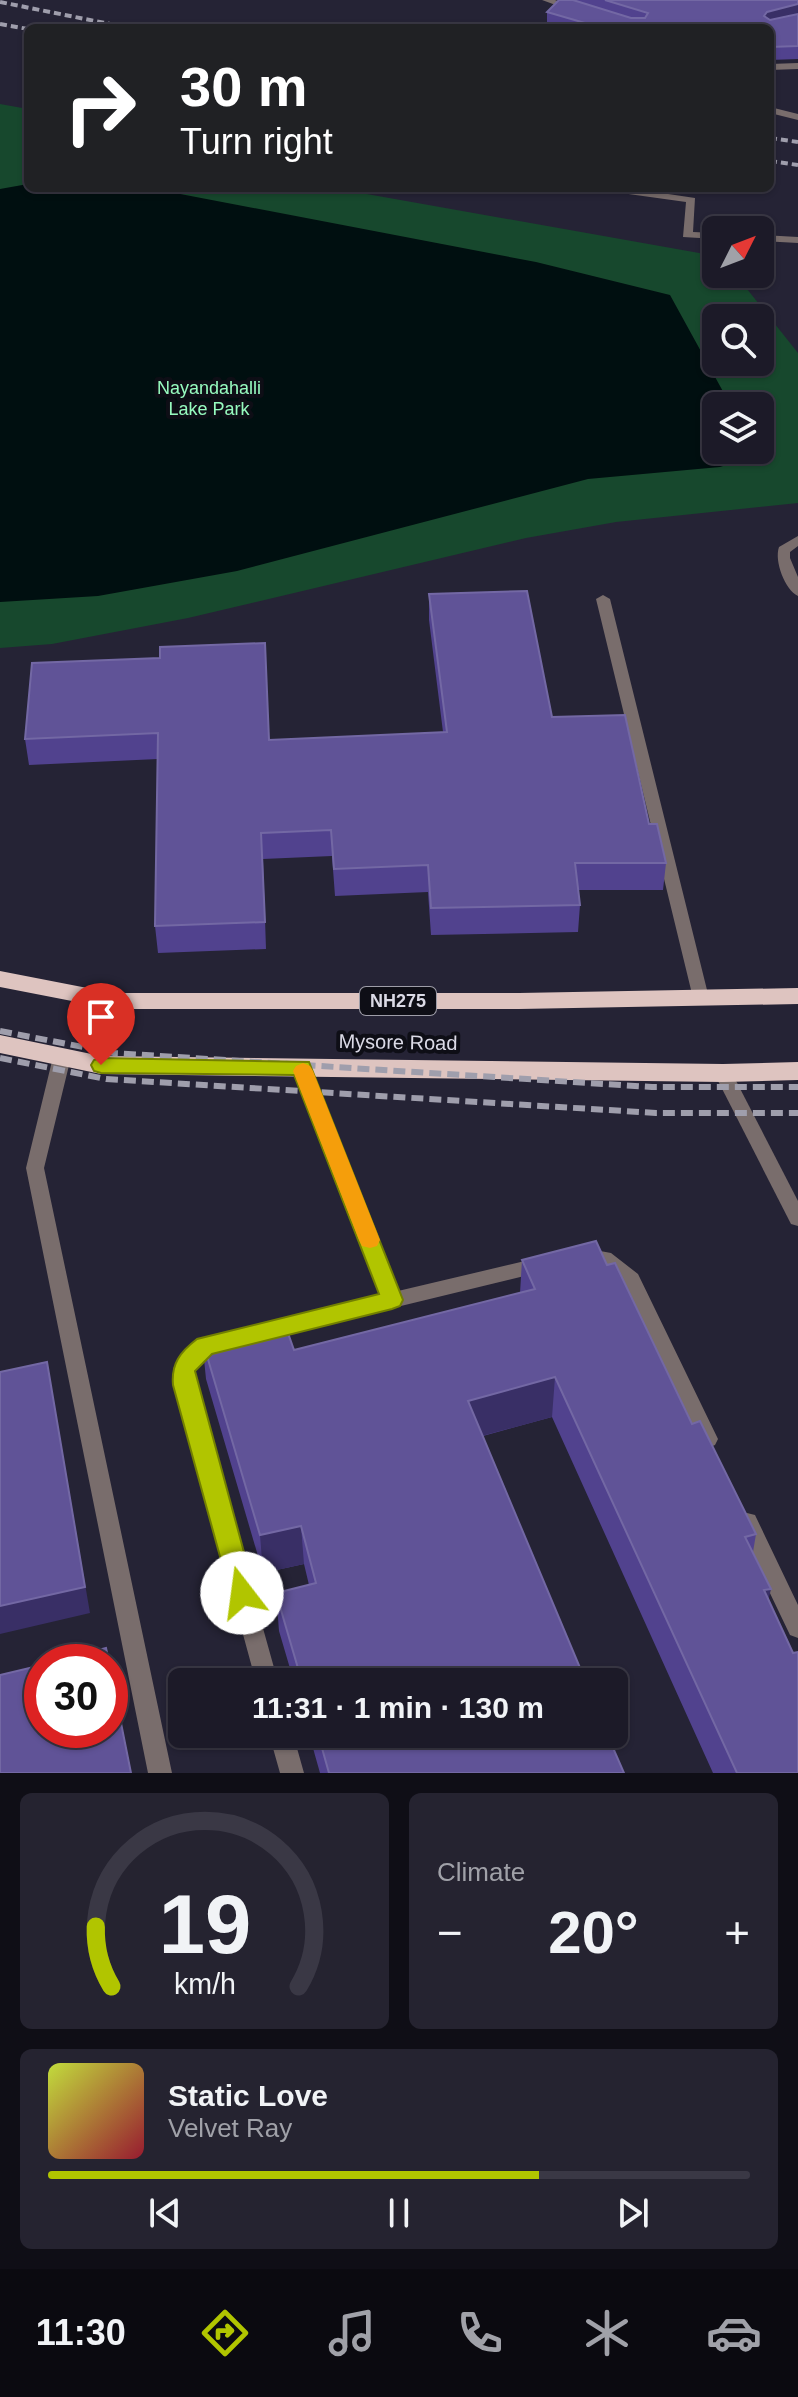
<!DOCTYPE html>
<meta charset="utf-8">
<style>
body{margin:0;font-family:Helvetica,sans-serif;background:#252330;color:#f1f3f6;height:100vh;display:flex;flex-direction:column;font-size:30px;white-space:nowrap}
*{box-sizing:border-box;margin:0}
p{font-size:26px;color:#a0a1a8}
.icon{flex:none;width:44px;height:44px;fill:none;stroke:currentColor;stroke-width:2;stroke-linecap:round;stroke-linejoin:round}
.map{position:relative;height:1773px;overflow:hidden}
.drawer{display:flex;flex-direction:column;gap:20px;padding:20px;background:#0f0e16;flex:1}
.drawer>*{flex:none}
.banner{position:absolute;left:24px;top:24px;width:750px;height:168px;border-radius:12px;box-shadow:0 2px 6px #0004,0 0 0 2px #3a3845;background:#202124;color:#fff;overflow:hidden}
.needle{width:52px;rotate:48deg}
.fabs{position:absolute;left:702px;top:216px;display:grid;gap:16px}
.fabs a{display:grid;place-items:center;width:72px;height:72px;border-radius:12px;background:#1c1a28;box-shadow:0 2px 6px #0004,0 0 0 2px #3a3845;font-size:40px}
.speed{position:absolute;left:24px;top:1644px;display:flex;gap:16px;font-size:40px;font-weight:700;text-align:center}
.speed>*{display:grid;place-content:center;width:104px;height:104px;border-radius:50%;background:#1c1a28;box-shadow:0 2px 6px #0004,0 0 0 2px #3a3845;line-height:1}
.speed .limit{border:12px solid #d22;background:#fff;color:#111}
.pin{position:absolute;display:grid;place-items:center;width:68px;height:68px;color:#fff;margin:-82px -34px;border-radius:50% 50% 50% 0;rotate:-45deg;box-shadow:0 0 8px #0007}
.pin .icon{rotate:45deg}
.me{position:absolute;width:88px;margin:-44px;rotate:345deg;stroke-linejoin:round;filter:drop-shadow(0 0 6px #0008)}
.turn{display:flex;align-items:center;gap:28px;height:168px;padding:0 24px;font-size:36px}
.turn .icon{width:104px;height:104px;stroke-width:2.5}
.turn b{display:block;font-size:56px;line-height:68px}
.big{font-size:60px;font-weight:700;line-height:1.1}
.drawer .card{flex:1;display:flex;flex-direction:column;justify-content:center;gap:12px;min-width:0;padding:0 28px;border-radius:12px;background:#252330}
.drawer .dial{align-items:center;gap:0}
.dial svg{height:208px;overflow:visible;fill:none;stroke:#3a3845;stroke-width:7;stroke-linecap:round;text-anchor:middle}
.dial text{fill:#f1f3f6;stroke:none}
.song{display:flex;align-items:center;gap:24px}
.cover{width:96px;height:96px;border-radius:12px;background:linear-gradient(135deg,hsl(70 70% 55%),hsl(350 70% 35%))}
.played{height:8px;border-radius:4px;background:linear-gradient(90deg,#b1c500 70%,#3a3845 70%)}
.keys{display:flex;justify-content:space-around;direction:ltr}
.heat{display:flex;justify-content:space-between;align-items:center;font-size:44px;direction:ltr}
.drawer .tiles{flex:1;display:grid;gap:20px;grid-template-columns:1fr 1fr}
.card:last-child{grid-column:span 2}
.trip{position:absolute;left:168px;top:1668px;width:460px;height:80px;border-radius:12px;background:#1c1a28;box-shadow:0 2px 6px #0004,0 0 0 2px #3a3845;font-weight:700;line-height:80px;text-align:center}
.menu{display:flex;height:128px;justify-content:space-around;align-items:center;background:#0b0a10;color:#a0a1a8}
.menu .icon{width:56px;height:56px}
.menu .active{color:#b1c500}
.menu b{font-size:36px;color:#f1f3f6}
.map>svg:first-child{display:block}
</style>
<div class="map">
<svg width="798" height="1773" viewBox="0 0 798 1773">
<rect width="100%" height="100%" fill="#252335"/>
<path fill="#17482d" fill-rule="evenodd" d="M0 104 28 109V188H333L716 256V274H735L798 353V503L616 522 526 538 188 618 52 644 0 648ZM716 318H760V362H716ZM716 406H760V450H716Z"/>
<path fill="#000f10" d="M28 184V188H149L536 262 670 295 731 406H716V450H750L744 459 720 467 588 479 237 571 98 596 0 602V189Z"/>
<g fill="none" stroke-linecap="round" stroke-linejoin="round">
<path fill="#796d6c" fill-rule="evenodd" d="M798 536V546L790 552V558L798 577V596C785 590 774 561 779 547Z"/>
<path fill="#796d6c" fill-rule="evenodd" d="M542 0H555L579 9 575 12Z
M798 63V69L770 70V64Z
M770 107 798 114V120L770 113Z
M602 188H628L695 198 693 232 716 233V239L683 237 686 202 607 191Z
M760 235 798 237V243L760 241Z
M603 595 610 599 709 998 707 1002H695L693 998 596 599Z
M62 1051 68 1053 71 1057 44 1168 172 1773H148L26 1168 53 1057 56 1053Z
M302 1061 308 1062 311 1067 398 1291 542 1257 549 1260 552 1265 549 1270 265 1339 258 1337 255 1331 258 1325 265 1323 381 1296 293 1067 296 1062Z
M584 1248 611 1253 638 1274 718 1439 715 1445 708 1448 701 1445 624 1284 603 1267 577 1261 574 1256 577 1251Z
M223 1333 230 1335 233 1341 230 1347C214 1352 204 1358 193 1371L195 1385 278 1682H256L175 1385 173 1369C184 1348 201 1339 223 1333Z
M747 1513 755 1515 798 1605V1638L790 1635 736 1522 739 1515Z
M269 1734H293L304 1773H280Z"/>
<path fill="#796d6c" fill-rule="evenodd" d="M723 1067 729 1068 732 1073 798 1201V1226L791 1224 714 1073 717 1068Z"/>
<path fill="#dec4c0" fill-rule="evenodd" d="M0 971 113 993H519L798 988V1004L519 1009H113L0 987Z
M0 1035 101 1056 723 1064 798 1062V1080L723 1082 101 1074 0 1053Z"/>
<path stroke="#9f9eac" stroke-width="4" stroke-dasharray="7 4" stroke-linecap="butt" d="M0 2 130 28
M0 24 28 29
M770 138 798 142
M770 161 798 165"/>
<path stroke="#9f9eac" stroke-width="6" stroke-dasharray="12 6" stroke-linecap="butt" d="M0 1031 114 1053 652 1087H798
M0 1058 106 1079 656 1113H798"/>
</g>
<path fill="#51428e" d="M559 0H798V59L770 60V28H557L547 25V12Z
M429 594 552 717 649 824 666 863 663 890H578L580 905 578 932 431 935 428 892 335 896 332 856 263 859 266 949 158 953 155 926 158 759 29 765 25 739 160 658 269 740 443 732 429 620Z
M522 1260 607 1265 692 1424 756 1534 753 1552 768 1599 798 1773H713L552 1417 483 1436 586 1682H294L279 1631 276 1593 309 1585 304 1564 263 1573 206 1379 202 1339 294 1350 520 1293Z
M309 1734H607L624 1773H320Z"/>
<path fill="#392f66" d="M798 4V16L765 25 764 16 767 12Z
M555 1377 552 1417 467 1440 468 1401Z
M52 1390 90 1613 0 1634V1606Z
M301 1526 304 1564 263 1573 260 1535Z
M771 1589 762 1626 764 1590Z"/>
<path fill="#605397" stroke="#7368a4" stroke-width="2" d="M559 0H573L631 18H645L648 13 605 0H798V4L767 12 764 16 770 20 798 14V46L770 47V28H602L547 12Z
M527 591 552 717 625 715 649 824H657L666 863H575L580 905 431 908 428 865 334 869 331 830 261 833 265 922 155 926 158 733 25 739 32 663 160 658V647L265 643 269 740 447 732 429 594Z
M596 1241 607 1265 615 1263 692 1424 700 1421 756 1534 745 1537 771 1589 764 1590 793 1653 798 1652V1773H737L555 1377 468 1401 586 1682H302L276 1593 316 1583 301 1526 260 1535 202 1339 283 1319 294 1350 535 1289 522 1260Z
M47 1362 85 1587 0 1606V1372Z
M106 1648 109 1662H52Z
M42 1665V1730H110V1668L131 1773H0V1675Z
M318 1734H607L624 1773H329Z"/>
<path fill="#b1c500" stroke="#738000" stroke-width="2" d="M101 1058 309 1062 403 1300 400 1306 392 1309 212 1354 195 1371 255 1593 251 1601 242 1604 233 1601 230 1593 173 1385C171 1364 180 1352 197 1339L379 1294 294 1075 101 1073 94 1071 91 1065 94 1060Z"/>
<path fill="#f59e0b" d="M303 1063 310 1066 313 1071 380 1240 377 1246 370 1248 362 1246 359 1240 293 1071 296 1066Z"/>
<g text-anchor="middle" stroke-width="8" stroke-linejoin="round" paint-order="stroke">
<g font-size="18" fill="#97fbbf" stroke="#0e0e16">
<text x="209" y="394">Nayandahalli<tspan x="209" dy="21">Lake Park</tspan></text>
</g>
<rect fill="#0e0e16" stroke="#9e9da8" stroke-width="2" x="360" y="987" width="76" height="28" rx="6"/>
<g font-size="18" font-weight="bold" fill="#dbdae6">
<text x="398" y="1007">NH275</text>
</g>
<g font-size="20" fill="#dbdae6" stroke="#0e0e16">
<text transform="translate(398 1042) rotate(1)" y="7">Mysore Road</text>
</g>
</g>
</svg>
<div class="fabs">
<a><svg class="needle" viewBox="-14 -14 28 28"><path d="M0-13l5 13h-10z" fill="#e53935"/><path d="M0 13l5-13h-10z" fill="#a0a1a8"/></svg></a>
<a><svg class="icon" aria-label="search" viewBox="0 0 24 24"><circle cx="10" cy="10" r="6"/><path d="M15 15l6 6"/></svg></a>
<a><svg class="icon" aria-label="layers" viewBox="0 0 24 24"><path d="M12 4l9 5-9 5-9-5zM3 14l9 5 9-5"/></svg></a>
</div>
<div class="speed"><div class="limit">30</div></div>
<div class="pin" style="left:101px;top:1065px;background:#d93025"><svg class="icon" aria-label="arrive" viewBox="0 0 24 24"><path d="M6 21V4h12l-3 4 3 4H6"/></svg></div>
<svg class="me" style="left:242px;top:1593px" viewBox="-20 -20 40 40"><circle r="19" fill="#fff"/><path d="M0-13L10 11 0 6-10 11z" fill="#b1c500"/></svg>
<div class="trip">11:31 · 1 min · 130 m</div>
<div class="banner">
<div class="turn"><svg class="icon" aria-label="right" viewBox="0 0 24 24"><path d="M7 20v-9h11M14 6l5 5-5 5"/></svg><div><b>30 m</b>Turn right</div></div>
</div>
</div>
<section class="drawer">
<div class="tiles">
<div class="card dial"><svg viewBox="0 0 100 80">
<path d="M14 69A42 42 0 1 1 86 69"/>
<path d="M14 69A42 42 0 0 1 8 46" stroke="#b1c500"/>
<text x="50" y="56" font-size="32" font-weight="700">19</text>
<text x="50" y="72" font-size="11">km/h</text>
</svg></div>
<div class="card"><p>Climate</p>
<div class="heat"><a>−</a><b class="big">20°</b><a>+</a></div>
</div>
<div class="card">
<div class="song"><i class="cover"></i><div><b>Static Love</b><p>Velvet Ray</p></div></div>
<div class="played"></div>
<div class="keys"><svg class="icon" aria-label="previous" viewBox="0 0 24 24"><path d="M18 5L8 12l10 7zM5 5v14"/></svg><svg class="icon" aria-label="pause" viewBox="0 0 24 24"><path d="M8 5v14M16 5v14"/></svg><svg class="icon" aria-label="next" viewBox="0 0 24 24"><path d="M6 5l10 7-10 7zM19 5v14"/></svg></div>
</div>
</div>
</section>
<nav class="menu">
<b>11:30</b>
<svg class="icon active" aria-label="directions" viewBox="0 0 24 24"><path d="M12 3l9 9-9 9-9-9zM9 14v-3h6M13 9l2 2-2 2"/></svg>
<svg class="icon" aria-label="music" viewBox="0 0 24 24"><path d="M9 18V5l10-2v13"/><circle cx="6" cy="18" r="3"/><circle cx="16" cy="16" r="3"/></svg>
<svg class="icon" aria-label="phone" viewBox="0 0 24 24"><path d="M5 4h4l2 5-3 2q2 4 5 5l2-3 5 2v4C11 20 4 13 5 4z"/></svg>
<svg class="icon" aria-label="climate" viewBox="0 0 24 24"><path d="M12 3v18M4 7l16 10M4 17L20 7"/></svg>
<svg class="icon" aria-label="car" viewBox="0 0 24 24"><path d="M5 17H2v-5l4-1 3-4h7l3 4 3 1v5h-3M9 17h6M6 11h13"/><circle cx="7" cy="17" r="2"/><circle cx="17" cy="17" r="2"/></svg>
</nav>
